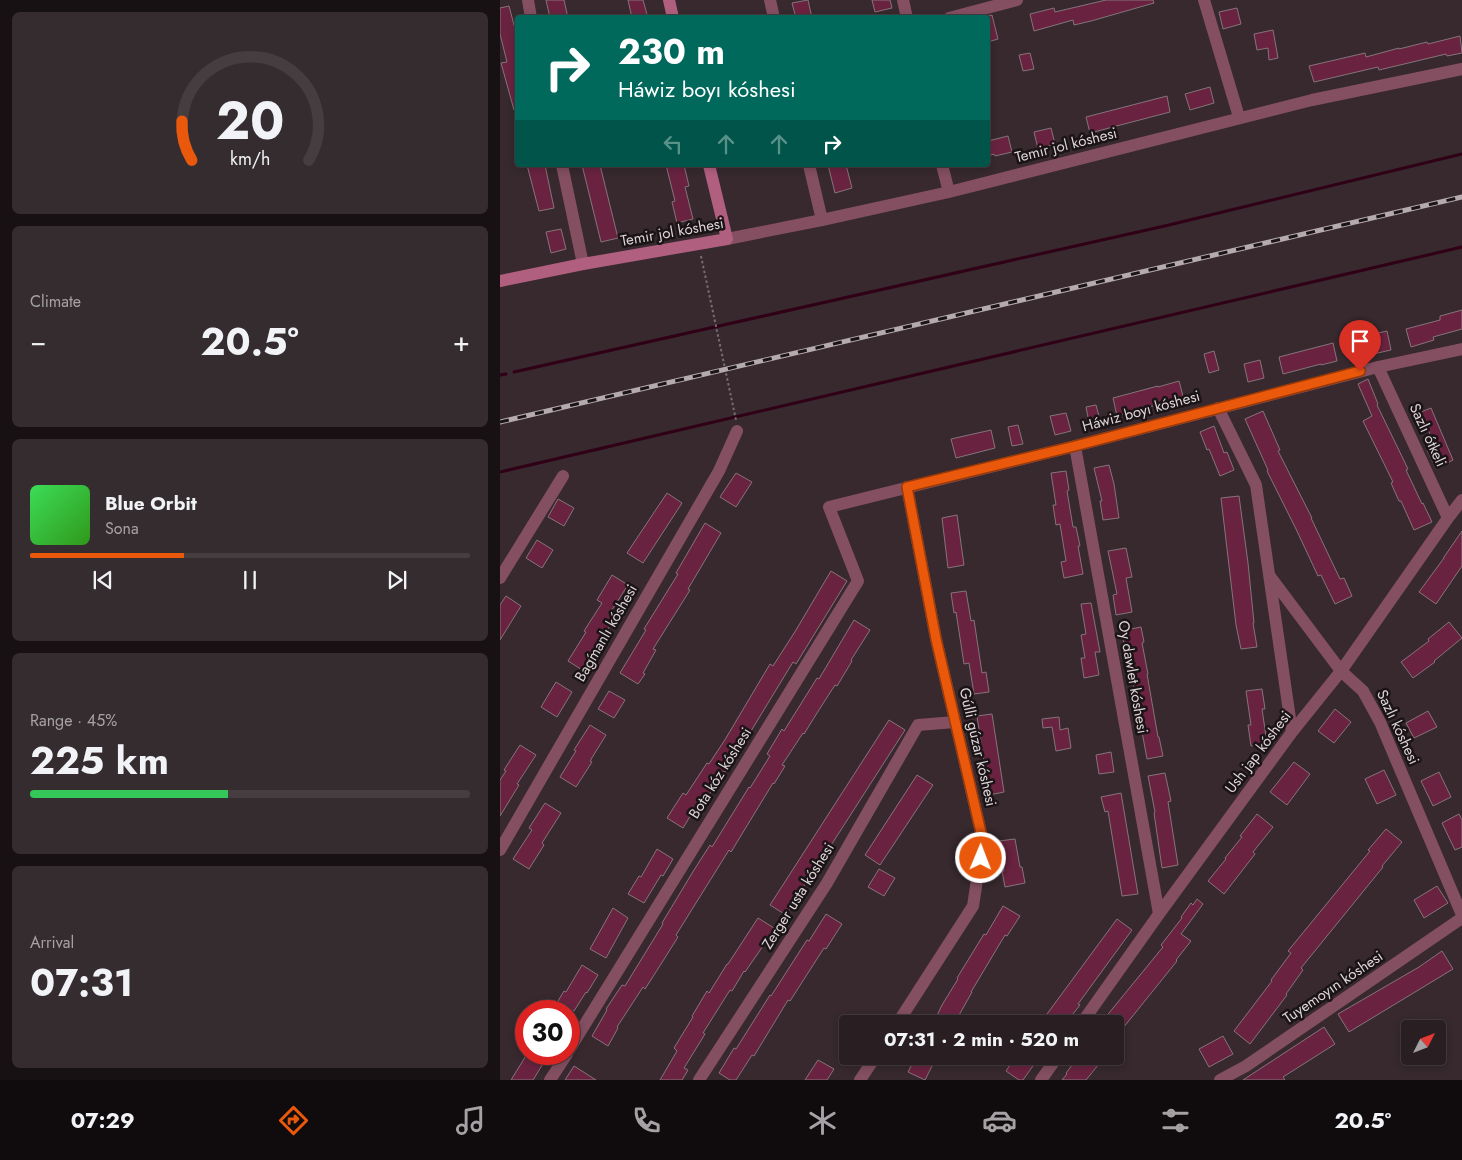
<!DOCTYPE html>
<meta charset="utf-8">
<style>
body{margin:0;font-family:Jost,sans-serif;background:#352c2f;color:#f1f3f6;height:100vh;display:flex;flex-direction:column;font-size:19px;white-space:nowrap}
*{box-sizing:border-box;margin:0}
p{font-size:16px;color:#a5a2a5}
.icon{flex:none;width:28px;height:28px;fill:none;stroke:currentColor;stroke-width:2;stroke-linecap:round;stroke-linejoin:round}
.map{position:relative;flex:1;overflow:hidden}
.panel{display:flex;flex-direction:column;gap:12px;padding:12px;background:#171113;width:500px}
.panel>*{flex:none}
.banner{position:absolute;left:15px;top:15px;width:475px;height:152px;border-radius:5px;box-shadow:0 2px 8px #0003,0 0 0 1px #453d40;background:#00695c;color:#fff;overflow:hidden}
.needle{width:32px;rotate:48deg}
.controls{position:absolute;left:901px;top:1020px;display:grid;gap:10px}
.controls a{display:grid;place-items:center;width:45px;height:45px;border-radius:5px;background:#291f22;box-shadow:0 2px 8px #0003,0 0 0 1px #453d40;font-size:25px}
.speed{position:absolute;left:15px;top:1000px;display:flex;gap:10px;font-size:25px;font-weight:700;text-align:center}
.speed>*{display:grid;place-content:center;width:65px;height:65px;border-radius:50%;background:#291f22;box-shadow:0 2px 8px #0003,0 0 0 1px #453d40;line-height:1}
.speed .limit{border:8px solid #d22;background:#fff;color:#111}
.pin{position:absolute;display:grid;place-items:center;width:42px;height:42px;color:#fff;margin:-51px -21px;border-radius:50% 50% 50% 0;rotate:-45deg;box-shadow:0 0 5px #0007}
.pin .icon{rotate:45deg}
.me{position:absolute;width:55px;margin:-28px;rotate:1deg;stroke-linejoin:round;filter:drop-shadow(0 0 4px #0008)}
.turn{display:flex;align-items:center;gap:18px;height:105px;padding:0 20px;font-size:22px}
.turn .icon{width:65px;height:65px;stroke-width:2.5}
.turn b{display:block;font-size:35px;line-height:42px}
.lanes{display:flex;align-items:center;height:48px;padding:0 20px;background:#0003;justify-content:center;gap:25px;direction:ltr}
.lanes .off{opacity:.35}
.big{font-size:38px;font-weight:700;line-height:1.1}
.panel .tile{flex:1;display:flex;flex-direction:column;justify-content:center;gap:8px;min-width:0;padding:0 18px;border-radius:8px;background:#352c2f}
.panel .dial{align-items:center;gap:0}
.dial svg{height:130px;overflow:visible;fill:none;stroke:#453d40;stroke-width:7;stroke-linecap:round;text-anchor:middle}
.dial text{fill:#f1f3f6;stroke:none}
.song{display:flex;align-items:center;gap:15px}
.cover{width:60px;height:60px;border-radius:8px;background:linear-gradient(135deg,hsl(130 70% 55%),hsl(110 70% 35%))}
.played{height:5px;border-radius:2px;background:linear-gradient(90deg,#ea580c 35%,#453d40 35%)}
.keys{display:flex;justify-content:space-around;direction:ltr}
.heat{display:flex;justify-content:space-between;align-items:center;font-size:28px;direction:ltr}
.charge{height:8px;border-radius:4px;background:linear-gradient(90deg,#34c759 45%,#453d40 0)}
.trip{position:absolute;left:339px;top:1015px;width:285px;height:50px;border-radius:5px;background:#291f22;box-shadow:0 2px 8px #0003,0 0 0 1px #453d40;font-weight:700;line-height:50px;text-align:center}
.dock{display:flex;height:80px;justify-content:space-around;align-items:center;background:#100c0e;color:#a5a2a5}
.dock .icon{width:35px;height:35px}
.dock .current{color:#ea580c}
.dock b{font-size:22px;color:#f1f3f6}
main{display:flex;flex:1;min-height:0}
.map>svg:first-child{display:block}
</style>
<main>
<section class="panel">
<div class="tile dial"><svg viewBox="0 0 100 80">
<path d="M14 69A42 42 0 1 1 86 69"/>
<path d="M14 69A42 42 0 0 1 8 45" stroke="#ea580c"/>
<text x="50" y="56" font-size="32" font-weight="700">20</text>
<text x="50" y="72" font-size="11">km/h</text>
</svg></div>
<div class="tile"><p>Climate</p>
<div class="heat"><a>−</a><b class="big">20.5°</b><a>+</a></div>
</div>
<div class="tile">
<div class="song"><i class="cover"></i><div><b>Blue Orbit</b><p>Sona</p></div></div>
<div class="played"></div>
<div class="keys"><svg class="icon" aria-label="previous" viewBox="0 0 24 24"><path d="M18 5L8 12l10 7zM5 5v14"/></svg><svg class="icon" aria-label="pause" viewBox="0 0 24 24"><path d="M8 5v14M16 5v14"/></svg><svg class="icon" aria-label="next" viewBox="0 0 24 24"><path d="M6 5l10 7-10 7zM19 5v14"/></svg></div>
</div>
<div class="tile"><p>Range · 45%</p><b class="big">225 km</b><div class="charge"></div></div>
<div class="tile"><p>Arrival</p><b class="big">07:31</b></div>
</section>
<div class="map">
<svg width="962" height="1080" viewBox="0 0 962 1080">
<rect width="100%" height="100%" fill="#37292e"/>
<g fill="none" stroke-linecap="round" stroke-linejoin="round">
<path stroke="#300016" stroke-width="3" d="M14 372 669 225 962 154
M0 375 6 374
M0 472 962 247"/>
</g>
<path fill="#692340" stroke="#857479" d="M46 0H64L68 18H50Z
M128 0H143L148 18H132Z
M308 0 312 18H296L292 3Z
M372 0H390L392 8 375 12Z
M606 0H653L654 3 591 21 574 25 573 20 534 31 530 14 554 8 555 12Z
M9 6 18 40V110H14L1 63 7 62 0 34V8Z
M737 8 741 24 723 29 719 12Z
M492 15 498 39 488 42V16Z
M773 30 778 58 769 60 768 48 757 50 754 34Z
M960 36 962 53 947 56 946 54 879 70 878 67 814 82 809 66 865 53 866 57 899 48V49L927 42 928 44Z
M530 53 534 69 523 71 519 55Z
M710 87 714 103 690 110 685 94Z
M667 96 670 112 590 133 586 117Z
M551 128 555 144 538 149 534 132Z
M508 136 512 152 495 156 494 154 488 156V141Z
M27 165H45L54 208 39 211Z
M82 165H100L118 238 101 242Z
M166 165H184L189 186 185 187 193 219 177 223 172 202 175 201Z
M328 165H346L352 188 335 193Z
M61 229 66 249 51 253 46 232Z
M962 310V329L933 337 934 340 911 347 906 329 940 320V316Z
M887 331 891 350 855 358 851 339Z
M833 343 837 361 821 365V364L783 374 779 357Z
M714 351 719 370 709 373 704 354Z
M760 360 764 378 748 382 744 364Z
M868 379 878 404 877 405 908 469 906 470 922 504 923 503 932 522 914 530 901 501H899L891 483 893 482 863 421 872 416 858 384Z
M679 381 684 400 667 404V402L617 416 613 398 658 386V387Z
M596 405 601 424 590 427 586 407Z
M931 408 953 460 936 469 927 450 935 447 921 412Z
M763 411 780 450 778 451 812 518H811L840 579 844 578 852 596 835 604 821 575 818 576 796 529 767 471 768 470 745 419Z
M566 413 571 431 555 435 550 416Z
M518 425 523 444 512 446 508 427Z
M714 426 724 453 727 452 734 470 720 476 709 449 707 450 700 432Z
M491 430 495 448 456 458 451 439Z
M609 465 614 484 619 518 603 520 600 501H602L594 468Z
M566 471 569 490 567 491 573 527H576L580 546H578L583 574 564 578 561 562 566 561 560 524 556 525 553 505H556L551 473Z
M236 473 252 482 236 507 220 497Z
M167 493 182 503 143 563 127 553Z
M739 496 748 563 754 623H753L757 647 741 649 736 625 721 498Z
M58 499 74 508 64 526 48 517Z
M457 515 464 565 448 568 442 518Z
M205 523 221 533 188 589 190 590 153 649 156 650 143 673 145 674 138 684 120 673 146 630 144 629 178 574 176 573Z
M962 531V566L936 604 919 592 944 558V557Z
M37 540 53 550 42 568 26 558Z
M626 548 632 577 626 578 632 612 616 615 613 595 617 594 608 551Z
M331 571 347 581 296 664 293 662 226 772 224 771 207 798 203 795 183 828 167 818 183 793 186 795 207 763 209 764 226 738 270 664 273 666 296 630Z
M112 575 128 585 110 613 116 616 98 645 100 646 84 671 68 661 86 632 84 631 102 603 97 600Z
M466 591 471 621 474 620 482 673 486 672 489 692 474 694 469 663 464 664 456 612 454 613 451 593Z
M6 596 21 606 0 640V605Z
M591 603 600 652H595L599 675 584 678 581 658H585L581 635 586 634 581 604Z
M354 620 370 630 351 660 352 661 337 686 335 685 317 713 304 734 303 733 282 765 285 766 274 784 273 783 231 852 229 850 176 935 178 937 161 964 145 989 143 987 117 1027 118 1028 108 1046 92 1036 107 1010 106 1009 122 985 125 986 163 924 162 923 194 870 210 845 212 847 249 787 250 788 270 756 267 754 282 729 284 731 317 678 319 679Z
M949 622 962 638 934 661 935 662 913 678 901 662 929 641 928 639Z
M641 627 644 642 642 643 648 674H647L658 737H659L663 756 647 759 632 677 621 631Z
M56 682 72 692 57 717 41 707Z
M762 689 765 709H762L767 743 751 746 748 725H751L746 691Z
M109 691 125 700 114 718 98 709Z
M835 709 851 722 834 743 818 731Z
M928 711 937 727 914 738 906 723Z
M492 714 504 792 489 795 477 716Z
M559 717 560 730 568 728 571 748 556 751 552 727 543 728 542 719Z
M389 720 405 730 319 864 318 863 286 915 270 905Z
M90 725 106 735 90 761 92 762 76 787 60 777 76 751 74 750Z
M20 745 36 755 17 784 19 785 0 816V780L6 771 4 770Z
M611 752 614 772 599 774 596 755Z
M794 762 810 774 787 805 770 792Z
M884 770 896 795 877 804 865 779Z
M939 772 951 797 933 806 921 781Z
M665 773 671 801 668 802 678 865 662 868 654 813 655 812 648 776Z
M417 775 433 785 380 865 365 855Z
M621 793 638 894 622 896 608 811 605 812 601 797Z
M45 803 61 813 42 843 44 845 29 869 13 859 32 830 29 828Z
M757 814 773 827 753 852 755 854 724 894 708 881 726 859 725 858 742 837 740 836Z
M959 814 962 820V847L955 850 942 823Z
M886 829 902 842 882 866 883 867 801 968 803 970 786 994 787 995 750 1044 734 1031 772 981 771 980 791 953 788 951 870 851 868 850Z
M515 839 520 867H522L525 883 505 887 502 871H504L499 841Z
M157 849 173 859 163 876 161 875 144 903 128 894 139 876 141 877Z
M379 869 395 878 384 896 368 887Z
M937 886 948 903 924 918 914 900Z
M697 899 703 904 681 934 691 941 676 960 677 961 615 1038V1024H600L663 947 661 945 682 918 681 917 691 903 693 905Z
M503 906 520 916 507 936 505 935 471 992H472L454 1024H433L442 1005 458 979 457 978 484 934 486 935Z
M113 908 128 918 106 958 90 949Z
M326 914 342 924 326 949 324 948 290 1001 288 1000 254 1056 252 1055 236 1080H230L219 1073 234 1048 236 1049 270 995 271 996 307 940 309 941Z
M258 918 274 928 263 946 245 972 244 971 232 991 230 990 203 1033 205 1034 184 1068 188 1070 182 1080H160L177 1051 174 1048 193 1017 192 1016 207 991 209 993 227 964H228Z
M617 919 632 930 578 1004 580 1005 565 1024H559L547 1014Z
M942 951 953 969 849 1032 838 1014 919 967Z
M82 965 98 975 87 993 86 992 74 1011H52L64 991 66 992Z
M824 1027 835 1044 783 1077 785 1080H743Z
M723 1036 733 1054 709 1067 699 1049Z
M27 1054H49L33 1080H11Z
M416 1056H437L425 1080 408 1072Z
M516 1056H526L535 1063 523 1080H519L506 1071Z
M579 1056H602L597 1063 599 1064 586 1080H562L567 1074 566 1073Z
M318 1060 334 1069 327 1080H305Z
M74 1066 96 1080H65Z"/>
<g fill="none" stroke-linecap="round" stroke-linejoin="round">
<path stroke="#796d71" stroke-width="2" stroke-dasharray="2.5 2.5" stroke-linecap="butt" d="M201 256 236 420"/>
<path stroke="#834f61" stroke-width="12" d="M28 0 31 18
M270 0 274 18
M403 0 407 18
M704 0 739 117
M449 18 517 0
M62 165 83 264
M309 165 322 220
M442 165 449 192
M227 239 322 220 449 192 812 100 962 69
M878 367 948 518
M718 408 756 485 792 732
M575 446 659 914
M769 575 841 671 863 691 880 722 962 915
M0 578 63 476
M0 850 219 471 237 431
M397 1024 473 906 483 841 436 639 407 487
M581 1024 659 914 792 732 841 671 948 518 962 500
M69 1050 358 581 329 507 575 446 878 367 962 349
M50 1080 67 1054
M199 1080 327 883 418 725 455 722
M360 1080 376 1056
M541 1080 558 1056
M720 1080 746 1066 962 918"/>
<path stroke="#b15f7e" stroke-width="12" d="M169 0 173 18
M0 281 83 264 227 239 209 165"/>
<defs>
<path id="rail" d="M0 422 962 197"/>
</defs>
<use href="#rail" stroke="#b5aaae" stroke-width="5"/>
<use href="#rail" stroke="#1a1416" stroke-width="3" stroke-dasharray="9" stroke-linecap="butt"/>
</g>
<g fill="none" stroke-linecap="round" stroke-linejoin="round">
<defs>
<path id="route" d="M481 858 483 841 436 639 407 487 575 446 860 371"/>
</defs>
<use href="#route" stroke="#983908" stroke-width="12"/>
<use href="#route" stroke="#ea580c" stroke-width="9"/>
</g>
<g text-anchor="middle" stroke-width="5" stroke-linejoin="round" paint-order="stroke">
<g font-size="15" fill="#ded4d7" stroke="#1a1416">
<text transform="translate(566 145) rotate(-14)" y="5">Temir jol kóshesi</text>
<text transform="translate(172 232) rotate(-10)" y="5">Temir jol kóshesi</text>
<text transform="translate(641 411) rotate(-15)" y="5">Háwiz boyı kóshesi</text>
<text transform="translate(928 435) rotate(65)" y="5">Sazlı ótkeli</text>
<text transform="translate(106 633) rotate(-60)" y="5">Baǵmanlı kóshesi</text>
<text transform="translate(633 677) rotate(80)" y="5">Oy dawlet kóshesi</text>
<text transform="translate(898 727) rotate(65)" y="5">Sazlı kóshesi</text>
<text transform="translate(478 747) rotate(77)" y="5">Gúlli gúzar kóshesi</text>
<text transform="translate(758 752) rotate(-53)" y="5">Ush jap kóshesi</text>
<text transform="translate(220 773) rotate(-58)" y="5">Bota kóz kóshesi</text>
<text transform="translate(298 896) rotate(-58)" y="5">Zerger usta kóshesi</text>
<text transform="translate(833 987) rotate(-34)" y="5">Tuyemoyın kóshesi</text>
</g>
</g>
</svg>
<div class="controls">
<a><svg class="needle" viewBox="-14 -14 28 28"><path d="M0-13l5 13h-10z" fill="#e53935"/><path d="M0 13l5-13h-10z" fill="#a5a2a5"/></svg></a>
</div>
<div class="speed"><div class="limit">30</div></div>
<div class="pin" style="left:860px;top:371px;background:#d93025"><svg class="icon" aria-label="arrive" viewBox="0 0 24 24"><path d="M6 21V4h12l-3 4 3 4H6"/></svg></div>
<svg class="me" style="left:481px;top:858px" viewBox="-20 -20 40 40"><circle r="17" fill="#ea580c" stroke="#fff" stroke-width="3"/><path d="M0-11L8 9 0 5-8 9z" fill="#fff"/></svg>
<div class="trip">07:31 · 2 min · 520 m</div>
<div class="banner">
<div class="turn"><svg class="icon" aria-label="right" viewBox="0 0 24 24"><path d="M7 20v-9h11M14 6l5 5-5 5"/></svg><div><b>230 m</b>Háwiz boyı kóshesi</div></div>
<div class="lanes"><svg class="icon off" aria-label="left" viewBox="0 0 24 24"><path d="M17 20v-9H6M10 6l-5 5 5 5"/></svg><svg class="icon off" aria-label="ahead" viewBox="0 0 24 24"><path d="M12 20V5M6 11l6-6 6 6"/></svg><svg class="icon off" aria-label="ahead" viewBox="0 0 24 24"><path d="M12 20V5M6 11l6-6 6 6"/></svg><svg class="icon" aria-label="right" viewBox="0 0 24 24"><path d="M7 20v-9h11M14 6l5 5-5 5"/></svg></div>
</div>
</div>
</main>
<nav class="dock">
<b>07:29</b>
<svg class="icon current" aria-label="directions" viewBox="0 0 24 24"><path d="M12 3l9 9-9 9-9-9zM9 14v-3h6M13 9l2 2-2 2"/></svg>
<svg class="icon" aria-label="music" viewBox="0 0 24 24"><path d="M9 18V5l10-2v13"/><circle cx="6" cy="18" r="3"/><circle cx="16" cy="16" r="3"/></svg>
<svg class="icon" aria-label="phone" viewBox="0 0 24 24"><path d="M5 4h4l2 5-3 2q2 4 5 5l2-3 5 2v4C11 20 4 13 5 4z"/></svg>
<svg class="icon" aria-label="climate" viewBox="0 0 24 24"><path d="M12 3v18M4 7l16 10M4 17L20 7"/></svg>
<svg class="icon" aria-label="car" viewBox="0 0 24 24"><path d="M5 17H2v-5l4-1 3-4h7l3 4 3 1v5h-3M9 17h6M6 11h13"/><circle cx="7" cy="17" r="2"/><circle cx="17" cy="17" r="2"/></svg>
<svg class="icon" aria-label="filters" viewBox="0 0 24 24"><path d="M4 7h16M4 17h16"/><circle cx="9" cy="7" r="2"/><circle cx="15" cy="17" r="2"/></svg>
<b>20.5°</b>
</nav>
